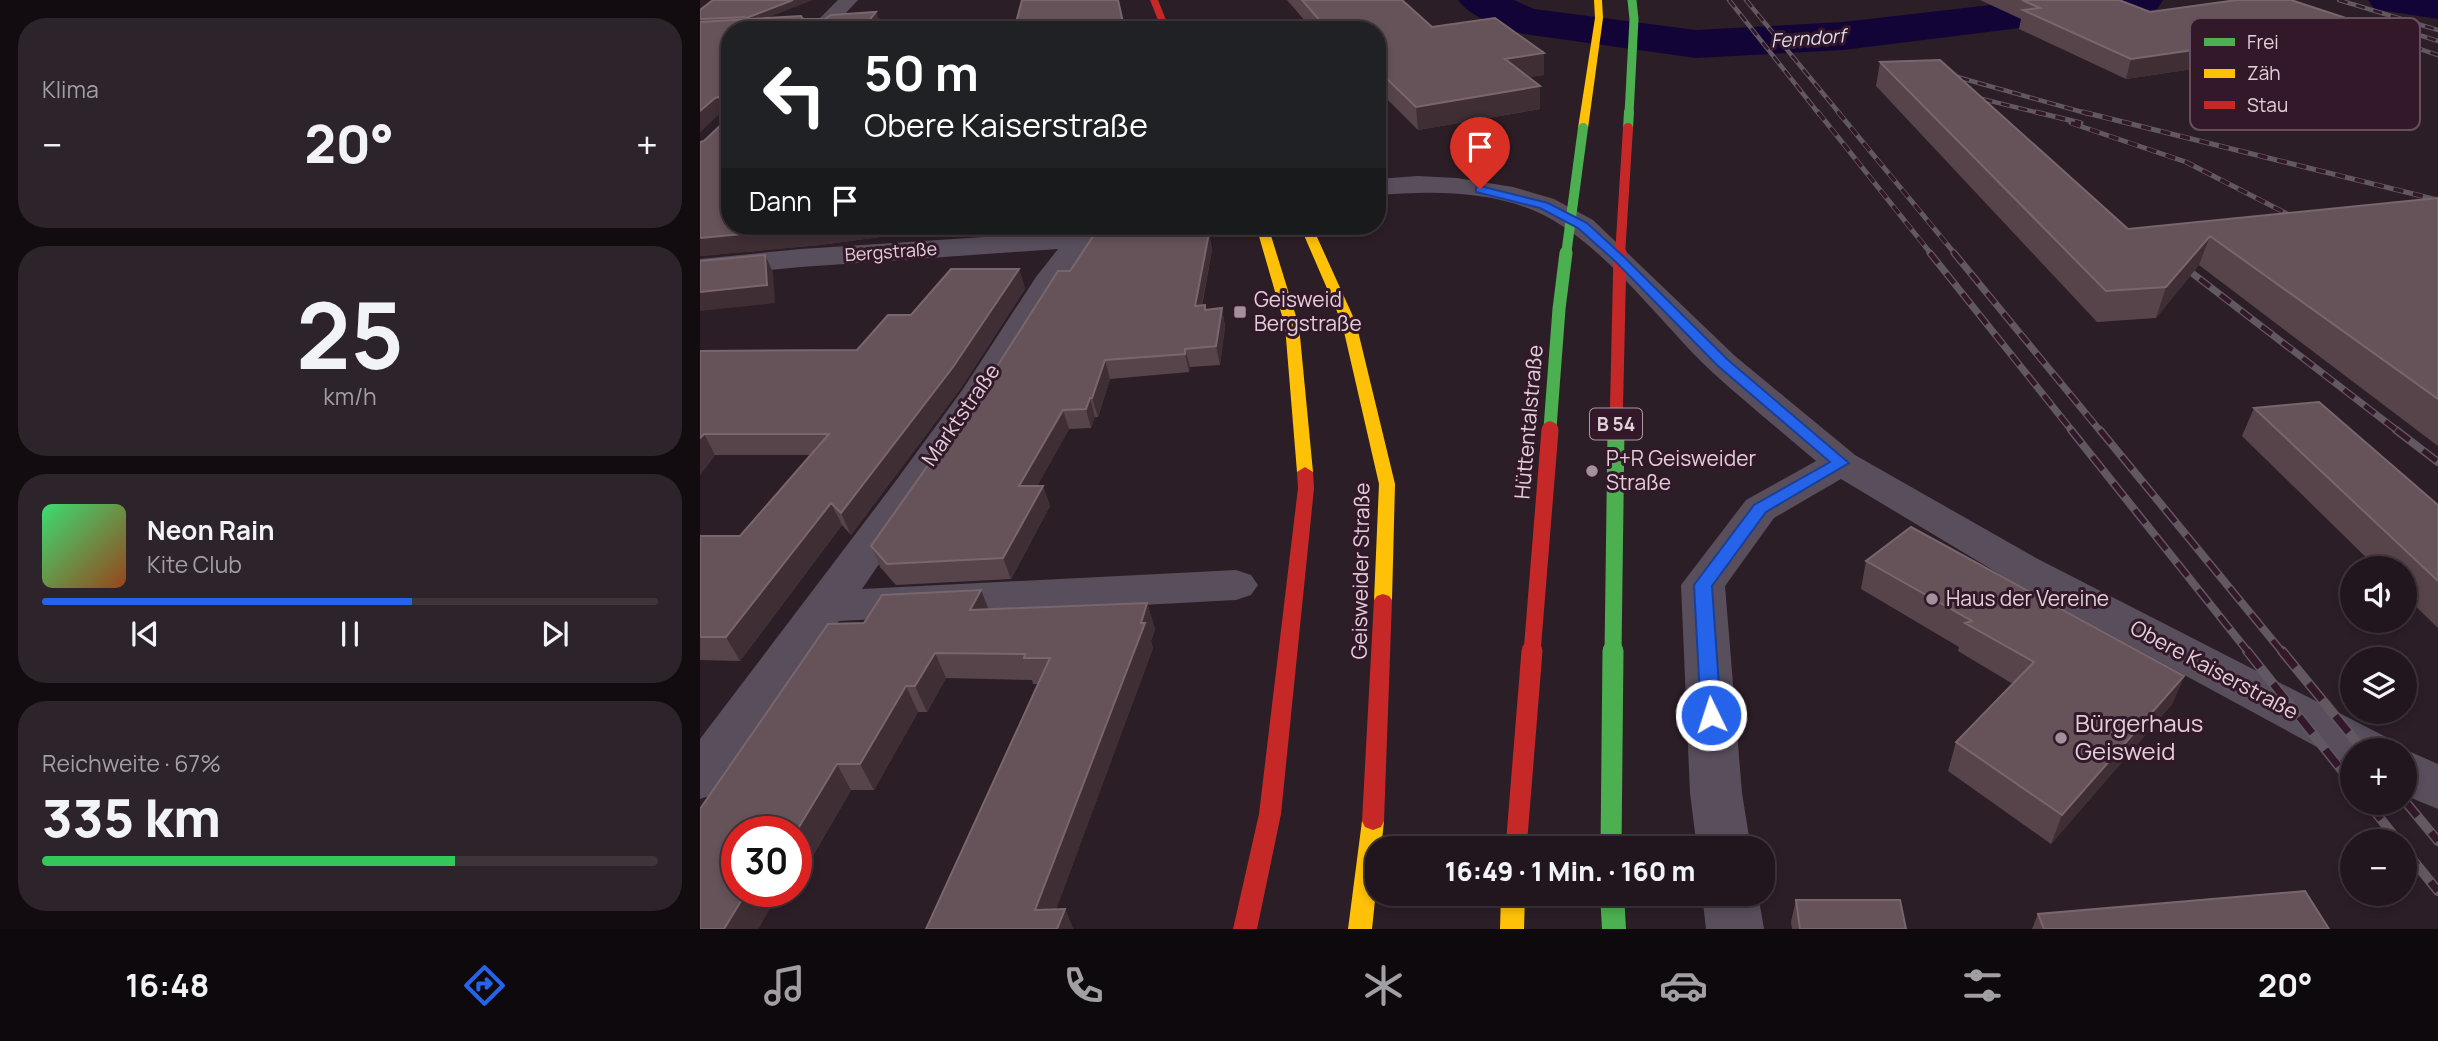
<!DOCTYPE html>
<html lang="de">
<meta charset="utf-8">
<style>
body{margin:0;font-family:Manrope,sans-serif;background:#2d232a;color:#f1f3f6;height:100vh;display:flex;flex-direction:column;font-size:26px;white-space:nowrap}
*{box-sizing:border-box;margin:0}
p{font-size:23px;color:#a29fa4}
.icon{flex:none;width:38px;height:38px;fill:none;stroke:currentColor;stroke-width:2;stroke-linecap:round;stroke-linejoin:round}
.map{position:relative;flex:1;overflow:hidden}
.details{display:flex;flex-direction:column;gap:18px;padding:18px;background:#120c10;width:700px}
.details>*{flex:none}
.top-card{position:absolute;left:21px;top:21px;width:665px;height:214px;border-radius:28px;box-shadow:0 4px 10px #0003,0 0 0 2px #3e353b;background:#202124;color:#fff;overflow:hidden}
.buttons{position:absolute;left:1640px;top:556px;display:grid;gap:14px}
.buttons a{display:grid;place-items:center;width:77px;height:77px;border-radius:50%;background:#21161d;box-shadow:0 4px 10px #0003,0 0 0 2px #3e353b;font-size:35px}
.speed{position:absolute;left:21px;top:816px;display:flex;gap:14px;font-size:35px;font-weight:700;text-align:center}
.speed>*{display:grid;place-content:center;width:91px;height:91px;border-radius:50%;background:#21161d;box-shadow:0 4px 10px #0003,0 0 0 2px #3e353b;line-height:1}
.speed .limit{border:10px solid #d22;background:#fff;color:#111}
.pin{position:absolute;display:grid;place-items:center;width:60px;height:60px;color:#fff;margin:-72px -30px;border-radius:50% 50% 50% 0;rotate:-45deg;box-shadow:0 0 7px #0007}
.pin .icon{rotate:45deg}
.me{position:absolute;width:77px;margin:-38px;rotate:356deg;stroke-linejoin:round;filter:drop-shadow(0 0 5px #0008)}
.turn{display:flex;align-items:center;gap:24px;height:147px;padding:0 28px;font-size:32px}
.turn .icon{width:91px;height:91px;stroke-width:2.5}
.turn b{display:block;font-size:49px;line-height:60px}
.then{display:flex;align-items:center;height:66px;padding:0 28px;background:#0003;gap:14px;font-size:26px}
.big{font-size:52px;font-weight:800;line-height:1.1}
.details .card{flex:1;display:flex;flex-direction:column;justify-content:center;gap:10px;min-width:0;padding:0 24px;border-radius:28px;background:#2d232a}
.details .dial{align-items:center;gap:0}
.dial b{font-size:91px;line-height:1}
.song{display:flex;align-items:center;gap:21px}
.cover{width:84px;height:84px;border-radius:10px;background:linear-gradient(135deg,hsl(140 70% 55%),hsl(20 70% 35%))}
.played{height:7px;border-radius:4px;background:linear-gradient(90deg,#2563eb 60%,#3e353b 60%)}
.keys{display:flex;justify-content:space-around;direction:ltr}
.heat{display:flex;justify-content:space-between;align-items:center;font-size:38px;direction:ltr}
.charge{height:10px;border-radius:5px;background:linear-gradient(90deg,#34c759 67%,#3e353b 0)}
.trip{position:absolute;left:665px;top:836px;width:410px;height:70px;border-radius:28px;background:#21161d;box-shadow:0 4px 10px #0003,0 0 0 2px #3e353b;font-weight:800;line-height:70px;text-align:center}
.menu{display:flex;height:112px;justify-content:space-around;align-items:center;background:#0d090c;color:#a29fa4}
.menu .icon{width:49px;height:49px}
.menu .active{color:#2563eb}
.menu b{font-size:32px;color:#f1f3f6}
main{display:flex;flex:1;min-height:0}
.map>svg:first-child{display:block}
</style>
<main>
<section class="details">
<div class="card"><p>Klima</p>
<div class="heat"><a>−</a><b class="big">20°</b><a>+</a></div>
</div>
<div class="card dial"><b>25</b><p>km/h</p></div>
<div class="card">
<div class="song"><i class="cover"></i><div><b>Neon Rain</b><p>Kite Club</p></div></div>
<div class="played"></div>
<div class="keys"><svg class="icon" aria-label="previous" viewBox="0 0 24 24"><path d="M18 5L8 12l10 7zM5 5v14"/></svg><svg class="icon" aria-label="pause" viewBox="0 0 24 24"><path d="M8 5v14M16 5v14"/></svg><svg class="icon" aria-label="next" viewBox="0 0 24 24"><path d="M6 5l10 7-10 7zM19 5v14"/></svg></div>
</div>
<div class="card"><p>Reichweite · 67%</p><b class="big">335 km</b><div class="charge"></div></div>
</section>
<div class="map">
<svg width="1738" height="929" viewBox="0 0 1738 929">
<rect width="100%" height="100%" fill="#2c1e27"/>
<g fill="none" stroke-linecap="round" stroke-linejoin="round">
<path fill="#120436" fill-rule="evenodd" d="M970 28 977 30 970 42H964Z"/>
<path fill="#120436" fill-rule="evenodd" d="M758 0H814L834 9 996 30 1143 22 1334 0H1463L1457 9 1442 13 1143 50 996 58 824 34C803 29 771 18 758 0Z
M1668 0H1738V19L1674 9Z"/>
<path fill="#584e5c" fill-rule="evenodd" d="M138 0H158L130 30H108Z
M718 176 757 178 813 187 854 199 893 220 1035 356 1155 455 1336 558 1686 737 1693 751H1652L1650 765 1306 578 1141 479 1074 518 1025 586 1042 793 1051 849H997L990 793 981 585 1046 500 1116 461C1081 431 1045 402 1011 371 958 321 902 240 835 211 786 190 729 191 677 195V179Z
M382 226H412L361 287 295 394 162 589 536 570 551 575 558 585 551 595 536 600 139 621 18 793 0 799V739L195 482 263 389 336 277 358 249 101 267 0 277V259L101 249 376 231Z
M1704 749 1738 764V809L1704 795V751H1700Z
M1002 894H1058L1064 929H1006Z"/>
<path fill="#4caf50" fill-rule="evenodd" d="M900 894H924L926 929H902Z"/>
<path fill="#ffc107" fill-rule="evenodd" d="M894 0H902L903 18 888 128 883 131 878 128 895 18Z
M556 226H568L599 326 613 472 605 477 597 472 585 326Z
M600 226H612L656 323 695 484 692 600 689 604H677L674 600 679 484 642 323Z
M673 812 681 815 684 821 681 849H677V881L672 929H648L662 821 665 815Z
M801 894H825L824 929H800Z"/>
<path fill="#c62828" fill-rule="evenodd" d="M450 0H458L470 30H462Z
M605 467 613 472 614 488 581 814 557 929H533L559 814 598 488 597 472Z
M683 594 689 596 692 600 684 821 681 827 673 830 665 827 662 821 674 600 677 596Z"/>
<defs>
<path id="rail-far4" d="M1029 0 1119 114
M1046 0 1140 114
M1639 0 1738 30
M1645 24 1738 55
M1710 32 1738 41
M1243 73 1389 114
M1266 95 1343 114"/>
<path id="rail-far3" d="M1118 112 1232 255
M1138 112 1256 255
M1336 112 1381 123
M1383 112 1738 200
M1371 123 1486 162 1605 223"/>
<path id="rail-far2" d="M1230 253 1373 432
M1254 253 1401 432
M1479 263 1699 432"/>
<path id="rail-far1" d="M1371 430 1549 653
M1400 430 1583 653
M1696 430 1738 462"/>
<path id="rail" d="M1547 651 1652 783
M1582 651 1664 751
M1704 800 1738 841
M1668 803 1699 842
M1704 849 1738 891"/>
</defs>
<use href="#rail-far4" stroke="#625862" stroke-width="4.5"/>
<use href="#rail-far3" stroke="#625862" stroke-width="5"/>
<use href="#rail-far2" stroke="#625862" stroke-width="7"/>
<use href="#rail-far1" stroke="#625862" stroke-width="8"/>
<use href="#rail" stroke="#625862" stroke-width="10"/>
<use href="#rail-far4" stroke="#321828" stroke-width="2.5" stroke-dasharray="9" stroke-linecap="butt"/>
<use href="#rail-far3" stroke="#321828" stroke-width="3.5" stroke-dasharray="10" stroke-linecap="butt"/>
<use href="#rail-far2" stroke="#321828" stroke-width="4.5" stroke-dasharray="13" stroke-linecap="butt"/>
<use href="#rail-far1" stroke="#321828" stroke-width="5" stroke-dasharray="17" stroke-linecap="butt"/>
<use href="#rail" stroke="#321828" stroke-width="7" stroke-dasharray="21" stroke-linecap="butt"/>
<path stroke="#4caf50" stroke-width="9" d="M929 114 934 19 932 0"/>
<path stroke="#4caf50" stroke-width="10" d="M928 128 929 112
M866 255 883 128"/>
<path stroke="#4caf50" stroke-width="13" d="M850 428 859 309 866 253"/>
<path stroke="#4caf50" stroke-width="17" d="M913 653 916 430"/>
<path stroke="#4caf50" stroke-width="21" d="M911 849 913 651"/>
<path stroke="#c62828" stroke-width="10" d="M920 255 928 128"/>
<path stroke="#c62828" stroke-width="13" d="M916 430 920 253
M850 432V428"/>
<path stroke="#c62828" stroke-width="17" d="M832 653 850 430"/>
<path stroke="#c62828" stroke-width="21" d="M816 849 832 651"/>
</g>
<path fill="#57444a" d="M587 0H702L732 27 844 53V75L828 77 840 86V109L718 130 688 100 677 102V30H613Z
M1280 0H1419L1450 12 1660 44 1426 79 1319 29 1321 19Z
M0 10 67 18 103 19H125L176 12 181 25 30 30V226L190 232 188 236 120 245 0 256V142L4 141 25 121 26 111 21 112 0 132Z
M1180 62 1428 229 1738 198V446L1499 265 1456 318 1397 322 1176 86Z
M509 233 512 250 502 306 505 305 506 310 522 308 525 327 520 365 490 367 489 372 410 379 398 417H395L391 428 369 429 337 486H343L350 506 311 579 196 585 180 567 171 546 370 271 468 236Z
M319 269 325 289 261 388 151 535 142 525 40 661 0 660V536H40L110 455H15L0 475V351L157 350 211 315Z
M1554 408 1738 505V628L1704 595V569H1678L1542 436Z
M1166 561 1484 676 1472 704 1351 844 1248 771 1256 742 1313 684 1258 651 1259 647 1161 589Z
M281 590 289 609 447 603 455 629 451 641 453 648 356 909H365L373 929H226L338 684H333L332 680 246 678 227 712H218L174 790H151L103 873H96V831H37V891H80L58 929H0V809L128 624 164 623 182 595Z
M1096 900 1206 929H1092L1091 922Z
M1338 914 1629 929H1332Z"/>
<path fill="#402e35" d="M93 0H113L52 24 49 17Z
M176 12 181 25 177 30H166L168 22Z
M1667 25 1660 44 1426 79 1431 59Z
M844 53V75L805 81V59Z
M686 78 688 100 677 102V79Z
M840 86V109L718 130 716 107Z
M23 96 29 110 21 112 0 132V111L15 98Z
M130 226H235L190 232 188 236 120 245 0 256V238Z
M463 226H469L465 254 461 236Z
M509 233 512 250 498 324 495 306Z
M1510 236 1499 265 1456 318 1466 287Z
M65 255 73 272 75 303 0 311V292Z
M319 269 325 289 261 388 151 535 141 513Z
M522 308 525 327 520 365 516 346Z
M485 349 490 367 489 372 485 354Z
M405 360 410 379 398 417 392 398Z
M390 398 395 417 391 428 386 409Z
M363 410 369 429 326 506 319 486Z
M4 434 15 455 0 475V438Z
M343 486 350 506 311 579 303 558Z
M131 503 142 525 40 661 26 637Z
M281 590 291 616 270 610Z
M447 603 455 629 451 641 453 648 349 929 335 910Z
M235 653 246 678 227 712 215 686Z
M1484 676 1472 704 1351 844 1362 815Z
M206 686 218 712 174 790 160 764Z
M137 764 151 790 103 873 96 862V832Z
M47 891H80L58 929H24Z
M365 909 373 929H357Z"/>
<path fill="#665259" stroke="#79666d" stroke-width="2" d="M13 0H93L49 17 0 19V10Z
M322 0H418L424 27 430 26 431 30H314Z
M602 0H702L732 27 795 18 844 53 805 59 840 86 716 107 686 78 677 79V30H628Z
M1322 0H1419L1450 12 1537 0H1591L1667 25 1431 59 1323 10 1340 8Z
M176 12 168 22H173L166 30H30V226H130L0 238V142L4 141 25 121 26 98 23 96 15 98 0 111V22L101 16 103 19H125L131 15Z
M1240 60 1428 229 1738 198V399L1510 236 1466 287 1406 291 1180 62Z
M400 226H463L461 236 509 233 495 306 505 305V310L522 308 516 346 485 349V354L405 360 392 398H390L386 409 363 410 319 486H343L303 558 187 564 171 546 291 376 358 271H370Z
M65 255 67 285 0 292V261Z
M251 269H319L253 367 141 513 131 503 26 637H0V536H40L129 434H4L0 438V351L157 350 188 315H211Z
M1619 402 1738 505V581L1554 408Z
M1211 527 1484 676 1362 815 1256 742 1334 662 1265 623 1272 621 1166 561Z
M281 590 270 610 447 603 441 623H445L335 910 365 909 357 929H226L350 658H324L325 654 235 653 215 686H206L160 764H137L96 832 37 831V891H47L24 929H0V809L128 624 164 623 182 595Z
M1605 891 1629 929H1344L1338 914Z
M1096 900H1200L1206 929H1100Z"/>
<path fill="#2563eb" stroke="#184099" stroke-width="2" d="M780 186 848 203 887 223 923 256 1028 360 1149 463 1066 512 1012 586 1021 715 1019 721 1011 723 1004 721 1001 715 994 585 1054 505 1130 462 1018 366 915 261 878 228 840 208 776 192V187Z"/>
<g fill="#a2919b" stroke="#321828" stroke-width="2.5">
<rect x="533" y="305" width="14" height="14" rx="3.5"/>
<circle cx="892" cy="471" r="7"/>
<circle cx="1232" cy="599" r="7"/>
<circle cx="1361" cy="738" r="7"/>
</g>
<g text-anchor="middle" stroke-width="6" stroke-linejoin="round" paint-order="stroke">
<g font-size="18" fill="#e1cfd9" stroke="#321828">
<text transform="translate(191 252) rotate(-4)" y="6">Bergstraße</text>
</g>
<g font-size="19" font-style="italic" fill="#dddef1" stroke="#321828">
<text transform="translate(1108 38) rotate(-4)" y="7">Ferndorf</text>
</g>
<rect fill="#321828" stroke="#ac98a4" stroke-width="2" x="890" y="408.5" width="52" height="31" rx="5"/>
<g font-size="19" font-weight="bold" fill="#e1cfd9">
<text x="916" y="431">B 54</text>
</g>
<g font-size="21" fill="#e1cfd9" stroke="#321828" text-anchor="start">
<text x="554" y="307">Geisweid<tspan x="554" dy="24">Bergstraße</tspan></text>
<text x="906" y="466">P+R Geisweider<tspan x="906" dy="24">Straße</tspan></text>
<text x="1246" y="606">Haus der Vereine</text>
</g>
<g font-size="21" fill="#e1cfd9" stroke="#321828">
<text transform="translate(261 415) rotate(-55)" y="7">Marktstraße</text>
<text transform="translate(829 422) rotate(-85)" y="7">Hüttentalstraße</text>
<text transform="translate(661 571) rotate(-89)" y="7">Geisweider Straße</text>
<text transform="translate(1514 670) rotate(28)" y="7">Obere Kaiserstraße</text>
</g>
<g font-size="24" fill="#e1cfd9" stroke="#321828" text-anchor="start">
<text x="1375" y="732">Bürgerhaus<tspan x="1375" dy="28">Geisweid</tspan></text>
</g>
</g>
<rect x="1490" y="18" width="230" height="112" rx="10" fill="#321828" stroke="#674f5d" stroke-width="2"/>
<rect x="1504" y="38" width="31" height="8" fill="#4caf50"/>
<rect x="1504" y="69" width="31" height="9" fill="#ffc107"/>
<rect x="1504" y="101" width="31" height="8" fill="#c62828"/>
<g font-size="19" fill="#e1cfd9">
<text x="1547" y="49">Frei</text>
<text x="1547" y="80">Zäh</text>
<text x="1547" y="112">Stau</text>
</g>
</svg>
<div class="buttons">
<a><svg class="icon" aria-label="sound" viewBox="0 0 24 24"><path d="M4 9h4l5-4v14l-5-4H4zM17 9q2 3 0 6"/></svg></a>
<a><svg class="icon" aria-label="layers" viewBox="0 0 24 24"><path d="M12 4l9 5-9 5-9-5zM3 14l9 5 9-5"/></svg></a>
<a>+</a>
<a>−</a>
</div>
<div class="speed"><div class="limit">30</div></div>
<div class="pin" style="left:780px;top:189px;background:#d93025"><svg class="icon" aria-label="arrive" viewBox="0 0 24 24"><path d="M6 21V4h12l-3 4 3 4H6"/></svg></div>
<svg class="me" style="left:1011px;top:715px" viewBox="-20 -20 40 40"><circle r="17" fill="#2563eb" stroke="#fff" stroke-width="3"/><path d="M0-11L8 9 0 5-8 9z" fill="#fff"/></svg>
<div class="trip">16:49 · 1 Min. · 160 m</div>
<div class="top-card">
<div class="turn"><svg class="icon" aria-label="left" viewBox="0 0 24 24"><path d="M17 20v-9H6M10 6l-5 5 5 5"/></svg><div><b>50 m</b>Obere Kaiserstraße</div></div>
<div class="then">Dann<svg class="icon" aria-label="arrive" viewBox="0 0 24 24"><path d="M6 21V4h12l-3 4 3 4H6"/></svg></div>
</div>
</div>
</main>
<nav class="menu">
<b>16:48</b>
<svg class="icon active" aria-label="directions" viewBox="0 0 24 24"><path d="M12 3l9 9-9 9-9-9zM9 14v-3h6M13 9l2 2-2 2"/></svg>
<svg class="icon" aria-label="music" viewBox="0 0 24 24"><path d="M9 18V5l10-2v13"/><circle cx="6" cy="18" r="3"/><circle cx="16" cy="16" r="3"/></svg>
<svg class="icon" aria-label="phone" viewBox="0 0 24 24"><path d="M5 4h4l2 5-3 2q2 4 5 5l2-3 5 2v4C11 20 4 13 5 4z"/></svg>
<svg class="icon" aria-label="climate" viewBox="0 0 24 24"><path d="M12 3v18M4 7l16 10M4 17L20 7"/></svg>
<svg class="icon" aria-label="car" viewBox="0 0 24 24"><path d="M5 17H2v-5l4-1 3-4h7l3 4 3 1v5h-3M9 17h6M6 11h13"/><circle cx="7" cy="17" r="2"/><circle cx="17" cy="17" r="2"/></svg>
<svg class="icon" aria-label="filters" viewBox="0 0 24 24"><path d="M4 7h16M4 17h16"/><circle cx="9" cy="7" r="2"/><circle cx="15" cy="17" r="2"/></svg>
<b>20°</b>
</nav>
